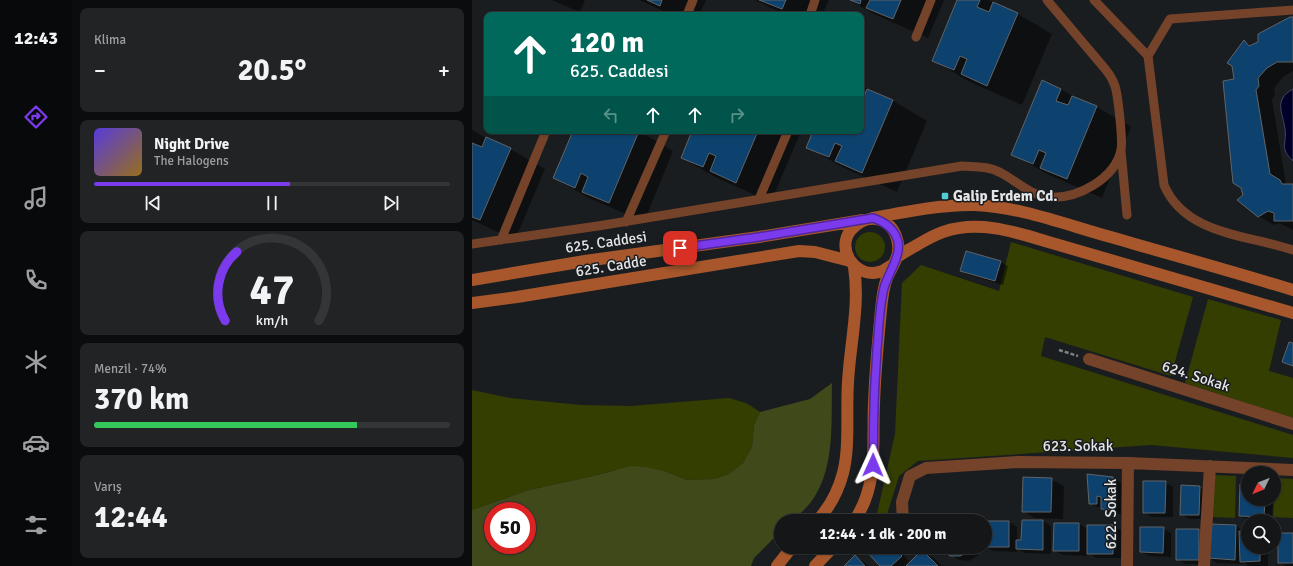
<!DOCTYPE html>
<html lang="tr">
<meta charset="utf-8">
<style>
body{margin:0;font-family:Signika,sans-serif;background:#212325;color:#f1f3f6;height:100vh;display:flex;flex-direction:column;font-size:15px;white-space:nowrap}
*{box-sizing:border-box;margin:0}
p{font-size:13px;color:#9d9fa2}
.icon{flex:none;width:22px;height:22px;fill:none;stroke:currentColor;stroke-width:2;stroke-linecap:round;stroke-linejoin:round}
.map{position:relative;flex:1;overflow:hidden}
.drawer{display:flex;flex-direction:column;gap:8px;padding:8px;background:#0b0c0d;width:400px}
.drawer>*{flex:none}
.guide{position:absolute;left:12px;top:12px;width:380px;height:122px;border-radius:8px;box-shadow:0 1px 3px #0004,0 0 0 1px #333537;background:#00695c;color:#fff;overflow:hidden}
.needle{width:26px;rotate:227deg}
.buttons{position:absolute;left:769px;top:466px;display:grid;gap:8px}
.buttons a{display:grid;place-items:center;width:40px;height:40px;border-radius:50%;background:#141618;box-shadow:0 1px 3px #0004,0 0 0 1px #333537;font-size:20px}
.speed{position:absolute;left:12px;top:502px;display:flex;gap:8px;font-size:20px;font-weight:700;text-align:center}
.speed>*{display:grid;place-content:center;width:52px;height:52px;border-radius:50%;background:#141618;box-shadow:0 1px 3px #0004,0 0 0 1px #333537;line-height:1}
.speed .limit{border:6px solid #d22;background:#fff;color:#111}
.pin{position:absolute;display:grid;place-items:center;width:34px;height:34px;color:#fff;margin:-17px;border-radius:8px;box-shadow:0 2px 6px #0006}
.me{position:absolute;width:44px;margin:-22px;rotate:1deg;stroke-linejoin:round;filter:drop-shadow(0 0 3px #0008)}
.turn{display:flex;align-items:center;gap:14px;height:84px;padding:0 20px;font-size:18px}
.turn .icon{width:52px;height:52px;stroke-width:2.5}
.turn b{display:block;font-size:28px;line-height:34px}
.lanes{display:flex;align-items:center;height:38px;padding:0 20px;background:#0003;justify-content:center;gap:20px;direction:ltr}
.lanes .off{opacity:.35}
.big{font-size:30px;font-weight:700;line-height:1.1}
.drawer .tile{flex:1;display:flex;flex-direction:column;justify-content:center;gap:6px;min-width:0;padding:0 14px;border-radius:8px;background:#212325}
.drawer .dial{align-items:center;gap:0}
.dial svg{height:104px;overflow:visible;fill:none;stroke:#333537;stroke-width:7;stroke-linecap:round;text-anchor:middle}
.dial text{fill:#f1f3f6;stroke:none}
.song{display:flex;align-items:center;gap:12px}
.cover{width:48px;height:48px;border-radius:6px;background:linear-gradient(135deg,hsl(250 70% 55%),hsl(40 70% 35%))}
.played{height:4px;border-radius:2px;background:linear-gradient(90deg,#7c3aed 55%,#333537 55%)}
.keys{display:flex;justify-content:space-around;direction:ltr}
.heat{display:flex;justify-content:space-between;align-items:center;font-size:22px;direction:ltr}
.charge{height:6px;border-radius:3px;background:linear-gradient(90deg,#34c759 74%,#333537 0)}
.trip{position:absolute;left:302px;top:514px;width:218px;height:40px;border-radius:20px;background:#141618;box-shadow:0 1px 3px #0004,0 0 0 1px #333537;font-weight:700;line-height:40px;text-align:center}
main{display:flex;flex:1;min-height:0}
.tabs{display:flex;flex-direction:column;width:72px;justify-content:space-around;align-items:center;background:#08090a;color:#9d9fa2}
.tabs .icon{width:28px;height:28px}
.tabs .current{color:#7c3aed}
.tabs b{font-size:18px;color:#f1f3f6}
.map>svg:first-child{display:block}
</style>
<main>
<nav class="tabs">
<b>12:43</b>
<svg class="icon current" aria-label="directions" viewBox="0 0 24 24"><path d="M12 3l9 9-9 9-9-9zM9 14v-3h6M13 9l2 2-2 2"/></svg>
<svg class="icon" aria-label="music" viewBox="0 0 24 24"><path d="M9 18V5l10-2v13"/><circle cx="6" cy="18" r="3"/><circle cx="16" cy="16" r="3"/></svg>
<svg class="icon" aria-label="phone" viewBox="0 0 24 24"><path d="M5 4h4l2 5-3 2q2 4 5 5l2-3 5 2v4C11 20 4 13 5 4z"/></svg>
<svg class="icon" aria-label="climate" viewBox="0 0 24 24"><path d="M12 3v18M4 7l16 10M4 17L20 7"/></svg>
<svg class="icon" aria-label="car" viewBox="0 0 24 24"><path d="M5 17H2v-5l4-1 3-4h7l3 4 3 1v5h-3M9 17h6M6 11h13"/><circle cx="7" cy="17" r="2"/><circle cx="17" cy="17" r="2"/></svg>
<svg class="icon" aria-label="filters" viewBox="0 0 24 24"><path d="M4 7h16M4 17h16"/><circle cx="9" cy="7" r="2"/><circle cx="15" cy="17" r="2"/></svg>
</nav>
<section class="drawer">
<div class="tile"><p>Klima</p>
<div class="heat"><a>−</a><b class="big">20.5°</b><a>+</a></div>
</div>
<div class="tile">
<div class="song"><i class="cover"></i><div><b>Night Drive</b><p>The Halogens</p></div></div>
<div class="played"></div>
<div class="keys"><svg class="icon" aria-label="previous" viewBox="0 0 24 24"><path d="M18 5L8 12l10 7zM5 5v14"/></svg><svg class="icon" aria-label="pause" viewBox="0 0 24 24"><path d="M8 5v14M16 5v14"/></svg><svg class="icon" aria-label="next" viewBox="0 0 24 24"><path d="M6 5l10 7-10 7zM19 5v14"/></svg></div>
</div>
<div class="tile dial"><svg viewBox="0 0 100 80">
<path d="M14 69A42 42 0 1 1 86 69"/>
<path d="M14 69A42 42 0 0 1 23 16" stroke="#7c3aed"/>
<text x="50" y="56" font-size="32" font-weight="700">47</text>
<text x="50" y="72" font-size="11">km/h</text>
</svg></div>
<div class="tile"><p>Menzil · 74%</p><b class="big">370 km</b><div class="charge"></div></div>
<div class="tile"><p>Varış</p><b class="big">12:44</b></div>
</section>
<div class="map">
<svg width="821" height="566" viewBox="0 0 821 566">
<rect width="100%" height="100%" fill="#1a1d20"/>
<path fill="#343e01" d="M383 247a15 15 0 1 1 30 0a15 15 0 1 1-30 0Z
M539 242 721 297 699 376 573 337 569 356 821 435V458L679 445 446 461 427 476 413 521H408L404 518 423 434 430 283 449 265 527 291Z
M736 299 809 320 797 371 821 378V418L713 383Z
M0 390 38 398 109 405 159 406 257 398 274 403 288 412 282 425 280 447 271 463 257 474 242 479 215 480 195 472 143 470 121 476 57 490 0 510Z
M741 475 764 476 763 518 740 517Z
M803 478 821 479V518L801 517Z"/>
<path fill="#3f491a" fill-rule="evenodd" d="M360 383C359 420 363 464 343 496 337 506 329 513 320 521H309V531L282 558 279 566H0V510L57 490 121 476 159 466 174 467 195 472 215 480 242 479 257 474 271 463 280 447 282 425 288 412 338 399ZM21 511H55V545H21Z"/>
<path fill="#000029" stroke="#444562" d="M821 89V161C807 148 815 144 813 129 811 113 801 100 821 89Z"/>
<path fill="#0007" d="M80 0H113L108 12Z
M167 0H234L227 15H200Z
M283 0H357L350 15H314Z
M377 0H472L456 38 402 14Z
M486 0H516L546 14 580 34 550 105 496 81 461 60Z
M821 18V71L811 77 802 88 803 96 800 99 814 184 821 185V230L807 223 802 225 786 216 772 196 763 80 772 41 780 46 788 43Z
M389 85 401 92 420 100 455 121 425 192 370 167 336 147 343 131H389Z
M589 89 605 99 625 107 659 127 630 198 575 174 540 154Z
M0 130 18 140 38 149 73 169 43 240 0 220Z
M102 131H167L201 151 172 222 117 198 82 178Z
M221 131H329L299 202 245 178 210 158Z
M528 262 536 266 531 285 497 275 489 271Z
M641 478 649 483V514L638 513 618 503Z
M579 479 592 486 591 519 563 518 551 511Z
M693 482 701 487V517H680L672 513Z
M776 486V499H801L800 521 776 520 768 516Z
M727 487 735 491V519H717L709 514Z
M571 521 579 526V554L553 553 545 549V552L522 551 514 547V522H537L545 527V541H550Z
M607 524 616 529 641 526 649 530V558H624L615 552V556L591 555 582 551Z
M764 526 772 531V532H776V547H796V566H777L771 562V564L745 563 737 558Z
M691 528 699 533V557L677 556 669 552Z
M726 530 735 535V564H713L705 559Z
M821 534V566H814L807 562Z
M394 547H424L437 561 432 566H410Z
M470 547H509V548L505 556 497 561 487 560 479 555Z
M450 551 462 558 470 566H435Z
M383 557 391 561 396 566H374Z"/>
<path fill="#0d416e" stroke="#606467" d="M175 0H190L188 6Z
M287 0H314L310 9Z
M378 0H389L388 4Z
M398 0H429L421 19 394 8Z
M485 0H508L505 7 517 12 521 2 546 13 515 86 489 74 495 59 488 56 482 70 460 61Z
M818 17H821V62H805L795 68 786 78 787 86 784 90 798 174 808 180 810 184H821V221H802V213L796 211 786 217 765 200 771 195 769 188 761 183 751 81 762 79 760 66 755 63 772 40 777 46 786 42V34Z
M570 80 589 89 584 101 596 105 600 96 625 106 595 179 568 168 574 153 567 150 561 164 539 155Z
M395 89 421 100 390 173 363 161 370 146 363 143 357 157 334 148 341 131H389V98L391 99Z
M101 131H167L137 203 110 192 116 177 109 173 103 188 81 178Z
M220 131H286L264 183 238 171 244 156 237 153 231 167 209 158Z
M14 137 39 148 8 220 0 217V143L10 147Z
M494 251 529 261 523 281 488 271Z
M817 342 821 343V366L810 362Z
M615 474 641 477V510L629 509V497L625 496V504H617Z
M551 477 580 478 579 512H550Z
M671 481H694L693 513H671Z
M768 484 776 485V499H793L792 517 767 516Z
M709 485 728 486 727 515H708Z
M550 520H571V550L544 549V540H549Z
M513 521H537V547H513Z
M582 523H607V551H581Z
M738 524 764 525 763 560 736 558Z
M615 525H641V554H615Z
M668 527H692L691 553 668 552Z
M704 529H727V560H704Z
M767 531H776V547H788V561L768 562Z
M806 533H821V563H806Z
M392 547H421L430 556 419 566H408L391 548Z
M469 547H499L497 552 488 556H478L470 550Z
M450 550 466 566H434Z
M383 555 393 566H372Z"/>
<g fill="none" stroke-linecap="round" stroke-linejoin="round">
<path stroke="#7e8183" stroke-width="2.5" stroke-dasharray="4 2" stroke-linecap="butt" d="M587 350 606 356"/>
<path stroke="#754329" stroke-width="9" d="M622 0 676 56 692 185C713 235 777 235 821 250
M215 15 221 0
M338 15 343 0
M444 37 459 0
M676 56 698 19 821 10
M649 151 655 215
M287 199 316 131
M154 222 194 131
M29 240 74 131
M0 244 126 226 490 166C503 167 517 166 529 173 545 181 558 196 578 197 605 199 643 179 649 150 651 140 646 96 643 86 641 80 638 75 634 70L575 0"/>
<path stroke="#754329" stroke-width="12" d="M617 359 821 424
M431 521 430 502 438 476 454 468 546 462 656 463 821 470
M655 566 656 463
M732 566 738 466"/>
<path stroke="#a7572b" stroke-width="12" d="M401 218C432 212 472 204 503 205 548 207 592 224 635 236 697 254 759 271 821 290
M425 257C429 254 433 252 438 249 449 243 459 236 471 232 505 220 540 231 573 241L821 313
M0 280 113 261 287 237 391 220
M0 303 45 297 327 251 343 252 378 261
M345 521C358 507 366 492 371 473 378 447 374 410 376 382 378 344 388 305 382 267
M382 521C407 485 400 444 402 404 403 372 406 341 409 310 410 299 411 288 415 278 420 266 428 257 426 244 422 218 397 210 379 230 363 249 384 279 407 272 412 271 416 267 420 265
M305 566 320 547
M343 566 361 547"/>
</g>
<g fill="none" stroke-linecap="round" stroke-linejoin="round">
<defs>
<path id="route" d="M208 248 287 237 401 218C413 222 423 229 426 242 429 257 416 273 412 288 407 308 407 329 405 349 404 369 402 390 402 410 401 428 402 447 401 465"/>
</defs>
<use href="#route" stroke="#51269a" stroke-width="10"/>
<use href="#route" stroke="#7c3aed" stroke-width="7"/>
</g>
<rect fill="#52ccd5" stroke="#1a1d20" stroke-width="1.5" x="469" y="192" width="8" height="8" rx="2"/>
<g text-anchor="middle" stroke-width="3" stroke-linejoin="round" paint-order="stroke">
<g font-size="15" font-weight="bold" fill="#e3e5e7" stroke="#1a1d20" text-anchor="start">
<text x="481" y="201">Galip Erdem Cd.</text>
</g>
<g font-size="15" fill="#e3e5e7" stroke="#1a1d20">
<text transform="translate(134 242) rotate(-8)" y="5">625. Caddesi</text>
<text transform="translate(139 266) rotate(-9)" y="5">625. Cadde</text>
<text transform="translate(724 376) rotate(18)" y="5">624. Sokak</text>
<text x="606" y="451">623. Sokak</text>
<text transform="translate(639 514) rotate(-90)" y="5">622. Sokak</text>
</g>
</g>
</svg>
<div class="buttons">
<a><svg class="needle" viewBox="-14 -14 28 28"><path d="M0-13l5 13h-10z" fill="#e53935"/><path d="M0 13l5-13h-10z" fill="#9d9fa2"/></svg></a>
<a><svg class="icon" aria-label="search" viewBox="0 0 24 24"><circle cx="10" cy="10" r="6"/><path d="M15 15l6 6"/></svg></a>
</div>
<div class="speed"><div class="limit">50</div></div>
<div class="pin" style="left:208px;top:248px;background:#d93025"><svg class="icon" aria-label="arrive" viewBox="0 0 24 24"><path d="M6 21V4h12l-3 4 3 4H6"/></svg></div>
<svg class="me" style="left:401px;top:465px" viewBox="-20 -20 40 40"><path d="M0-17L14 15 0 8-14 15z" fill="#7c3aed" stroke="#fff" stroke-width="4"/></svg>
<div class="trip">12:44 · 1 dk · 200 m</div>
<div class="guide">
<div class="turn"><svg class="icon" aria-label="ahead" viewBox="0 0 24 24"><path d="M12 20V5M6 11l6-6 6 6"/></svg><div><b>120 m</b>625. Caddesi</div></div>
<div class="lanes"><svg class="icon off" aria-label="left" viewBox="0 0 24 24"><path d="M17 20v-9H6M10 6l-5 5 5 5"/></svg><svg class="icon" aria-label="ahead" viewBox="0 0 24 24"><path d="M12 20V5M6 11l6-6 6 6"/></svg><svg class="icon" aria-label="ahead" viewBox="0 0 24 24"><path d="M12 20V5M6 11l6-6 6 6"/></svg><svg class="icon off" aria-label="right" viewBox="0 0 24 24"><path d="M7 20v-9h11M14 6l5 5-5 5"/></svg></div>
</div>
</div>
</main>
